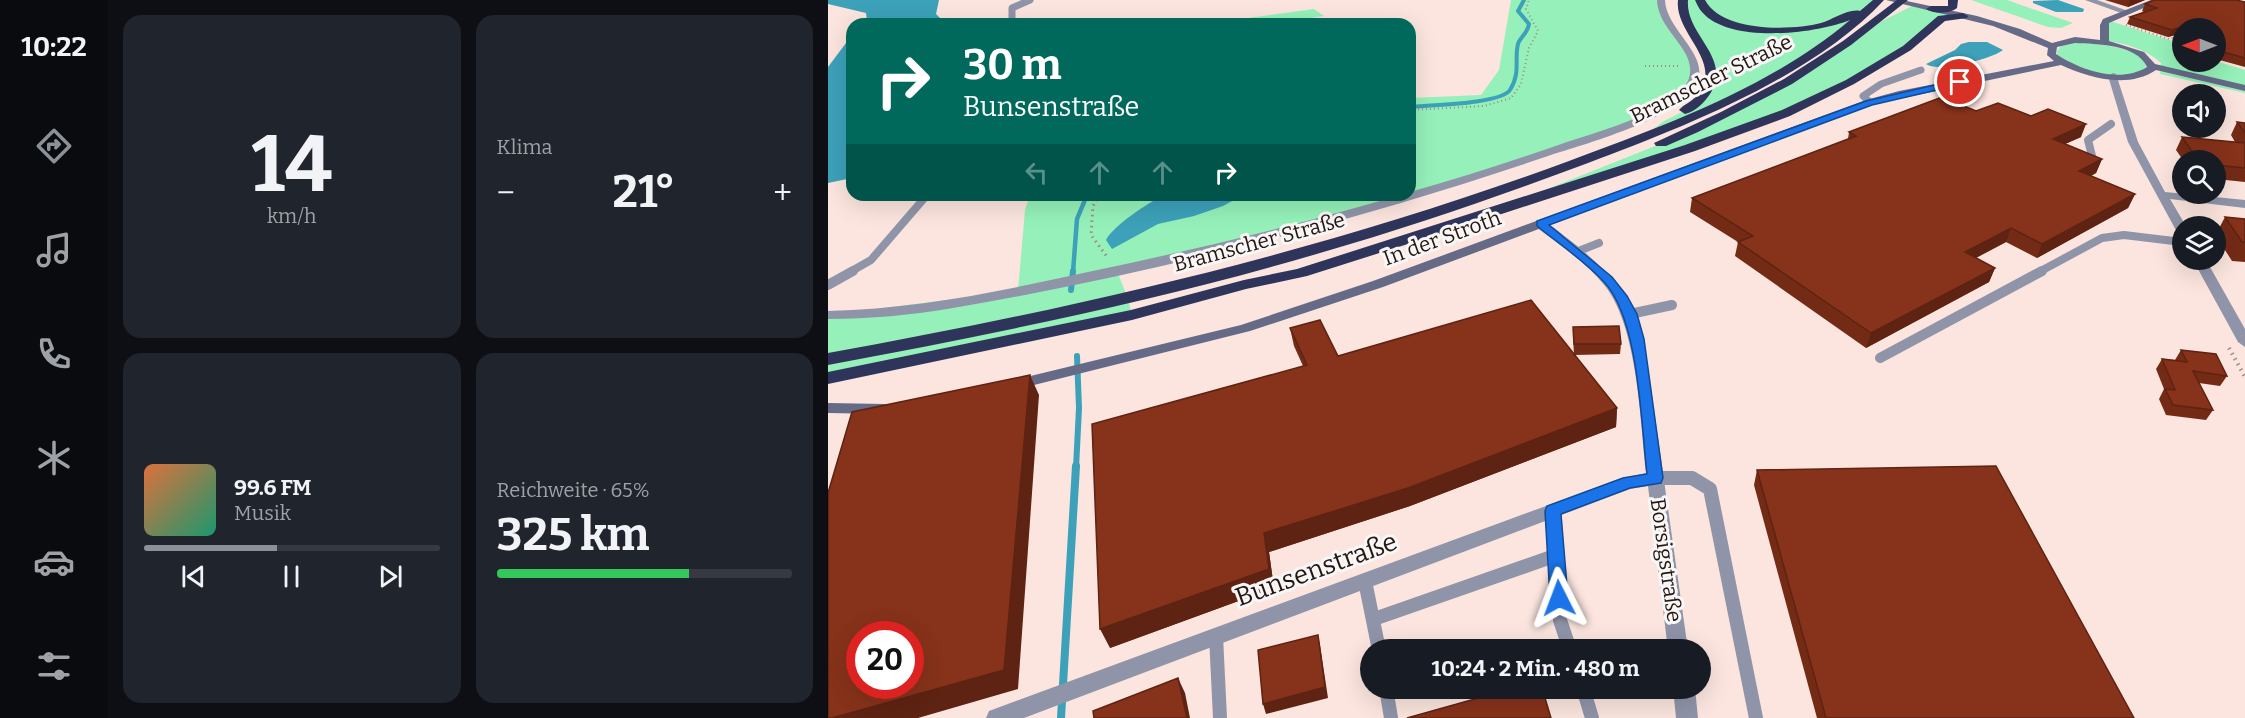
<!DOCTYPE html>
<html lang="de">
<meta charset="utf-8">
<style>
body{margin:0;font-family:Bitter,serif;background:#20242c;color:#f1f3f6;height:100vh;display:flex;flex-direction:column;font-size:22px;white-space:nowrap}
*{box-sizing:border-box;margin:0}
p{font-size:20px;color:#9ea1a6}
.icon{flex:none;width:33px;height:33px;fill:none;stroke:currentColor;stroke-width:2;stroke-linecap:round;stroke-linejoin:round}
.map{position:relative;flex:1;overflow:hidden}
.panel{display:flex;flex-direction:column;gap:15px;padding:15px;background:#0d0f14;width:720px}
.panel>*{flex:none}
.guide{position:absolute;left:18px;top:18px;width:570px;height:183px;border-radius:18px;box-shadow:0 6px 24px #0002;background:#00695c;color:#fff;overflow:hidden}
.needle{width:39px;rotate:270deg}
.controls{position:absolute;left:1344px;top:18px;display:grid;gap:12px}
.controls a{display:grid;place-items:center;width:54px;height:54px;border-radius:50%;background:#171b24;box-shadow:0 6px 24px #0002;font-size:30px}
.speed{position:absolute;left:18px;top:621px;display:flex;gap:12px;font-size:30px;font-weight:700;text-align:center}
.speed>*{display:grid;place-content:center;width:78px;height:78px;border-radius:50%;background:#171b24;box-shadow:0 6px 24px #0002;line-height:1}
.speed .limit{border:9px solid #d22;background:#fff;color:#111}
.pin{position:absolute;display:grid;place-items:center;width:51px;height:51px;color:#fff;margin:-26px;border:3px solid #fff;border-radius:50%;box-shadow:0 2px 6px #0007}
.me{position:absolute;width:66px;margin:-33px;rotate:357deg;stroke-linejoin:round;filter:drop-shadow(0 0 4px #0008)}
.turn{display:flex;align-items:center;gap:21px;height:126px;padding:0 18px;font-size:27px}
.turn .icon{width:78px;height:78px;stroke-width:2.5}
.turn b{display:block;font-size:42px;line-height:51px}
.lanes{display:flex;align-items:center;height:57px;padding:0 18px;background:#0003;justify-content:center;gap:30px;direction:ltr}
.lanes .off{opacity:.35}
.big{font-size:45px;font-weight:700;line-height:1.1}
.panel .tile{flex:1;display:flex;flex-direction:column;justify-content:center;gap:9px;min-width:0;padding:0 21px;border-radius:18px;background:#20242c}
.panel .dial{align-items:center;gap:0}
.dial b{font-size:78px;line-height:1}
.song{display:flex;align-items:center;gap:18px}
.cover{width:72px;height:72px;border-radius:9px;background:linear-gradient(135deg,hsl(20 70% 55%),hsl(160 70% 35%))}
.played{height:6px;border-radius:3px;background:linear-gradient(90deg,#8c9099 45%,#363941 45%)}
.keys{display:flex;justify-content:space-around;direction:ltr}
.heat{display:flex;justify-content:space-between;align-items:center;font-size:33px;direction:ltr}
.charge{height:9px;border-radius:4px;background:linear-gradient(90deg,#34c759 65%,#363941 0)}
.panel .tiles{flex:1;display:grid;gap:15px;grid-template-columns:repeat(2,1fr)}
.trip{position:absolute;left:532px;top:639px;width:351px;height:60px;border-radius:30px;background:#171b24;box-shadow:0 6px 24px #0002;font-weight:700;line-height:60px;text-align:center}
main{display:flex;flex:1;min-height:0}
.tab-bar{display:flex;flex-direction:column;width:108px;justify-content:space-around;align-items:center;background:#090b0e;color:#9ea1a6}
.tab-bar .icon{width:42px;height:42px}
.tab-bar .current{color:#8c9099}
.tab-bar b{font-size:27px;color:#f1f3f6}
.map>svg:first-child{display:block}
</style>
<main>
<nav class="tab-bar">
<b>10:22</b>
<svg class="icon current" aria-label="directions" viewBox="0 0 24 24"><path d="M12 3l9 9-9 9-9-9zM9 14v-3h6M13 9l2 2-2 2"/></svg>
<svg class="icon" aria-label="music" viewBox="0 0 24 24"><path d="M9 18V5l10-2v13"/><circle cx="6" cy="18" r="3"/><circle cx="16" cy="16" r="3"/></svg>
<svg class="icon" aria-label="phone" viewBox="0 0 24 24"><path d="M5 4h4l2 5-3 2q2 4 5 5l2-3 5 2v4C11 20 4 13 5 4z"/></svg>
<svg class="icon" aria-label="climate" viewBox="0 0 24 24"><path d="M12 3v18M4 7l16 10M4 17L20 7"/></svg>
<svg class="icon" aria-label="car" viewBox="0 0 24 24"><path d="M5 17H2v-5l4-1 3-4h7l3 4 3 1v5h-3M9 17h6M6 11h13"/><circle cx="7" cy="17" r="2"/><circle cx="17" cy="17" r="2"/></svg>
<svg class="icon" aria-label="filters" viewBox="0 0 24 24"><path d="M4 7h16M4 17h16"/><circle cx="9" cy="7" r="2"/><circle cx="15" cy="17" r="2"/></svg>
</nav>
<section class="panel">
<div class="tiles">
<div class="tile dial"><b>14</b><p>km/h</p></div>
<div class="tile"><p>Klima</p>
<div class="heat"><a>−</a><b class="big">21°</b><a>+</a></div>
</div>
<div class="tile">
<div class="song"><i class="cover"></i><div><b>99.6 FM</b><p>Musik</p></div></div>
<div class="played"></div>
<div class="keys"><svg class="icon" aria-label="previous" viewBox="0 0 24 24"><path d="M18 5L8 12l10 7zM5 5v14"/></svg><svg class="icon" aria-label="pause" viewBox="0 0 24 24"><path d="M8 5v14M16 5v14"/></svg><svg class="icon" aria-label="next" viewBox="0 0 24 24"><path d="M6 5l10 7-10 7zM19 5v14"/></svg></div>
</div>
<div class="tile"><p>Reichweite · 65%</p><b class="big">325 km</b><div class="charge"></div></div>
</div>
</section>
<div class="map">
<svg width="1417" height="718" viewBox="0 0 1417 718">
<rect width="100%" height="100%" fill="#fbe5de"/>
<path fill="#95f1b9" d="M683 0H833L832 5 863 55V85L830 111 641 180 289 271 300 299 304 315 0 378V315L190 291 197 210 202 195H582V98L653 95 671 70Z
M855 0H1051C984 64 895 100 812 139L836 121 862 108 883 81Z
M1143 0H1179L1245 23 1233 28 1220 27Z
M1086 5 1135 16H1123L1079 48 958 113 644 219 860 133 955 85 1044 26Z
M486 9 496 16 440 24H377Z
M1282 21 1354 44V62L1388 61 1417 70V93L1332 74 1333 63C1317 48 1297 44 1276 40V25Z
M1249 42C1266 44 1315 46 1318 67 1297 86 1250 69 1229 55V51L1233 46Z"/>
<path fill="#3ca1b9" d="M0 0H111L108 14 113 19H130L139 24H36L39 21 38 13 0 4Z
M1230 0 1256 9 1255 12H1228L1205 3V1Z
M24 35V178L0 183V67Z
M1141 42H1159L1175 50C1164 59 1109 73 1098 64L1127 50 1133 44Z
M336 195H415L395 206 366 216 330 224 284 249 278 240C286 225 320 203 336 195Z"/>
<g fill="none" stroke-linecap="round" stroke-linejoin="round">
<path stroke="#3ca1b9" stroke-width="4" d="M582 107C600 105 673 104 682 90 693 73 686 59 690 44 692 37 700 33 701 24L690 11 696 0"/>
<path stroke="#3ca1b9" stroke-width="4.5" d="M245 272 249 219 259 195"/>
<path stroke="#3ca1b9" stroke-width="6" d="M243 290 245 271
M248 468 251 408 249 356"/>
<path stroke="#3ca1b9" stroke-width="8" d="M233 718 248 466"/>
<path stroke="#9f8b84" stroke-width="2" stroke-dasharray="1 3" stroke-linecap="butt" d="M1298 25 1341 39 1346 37 1354 39
M817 66H853
M582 110 656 106 683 98 693 84 701 48 710 31 698 9 701 0"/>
<path stroke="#9f8b84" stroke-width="3" stroke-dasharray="1.5 4" stroke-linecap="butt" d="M272 195 265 206 263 235 280 258"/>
<path stroke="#9f8b84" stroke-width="4" stroke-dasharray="1.5 4.5" stroke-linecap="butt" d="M1401 348 1417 377"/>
<path stroke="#8f94a8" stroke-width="7" d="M184 24V8L202 0
M1042 102 1035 96 1053 84 1093 70"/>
<path stroke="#8f94a8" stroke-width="8" d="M1264 156 1260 140 1283 124
M748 252 771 243
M22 272 43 260 99 195
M1211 272 1274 238 1296 235 1354 242"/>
<path stroke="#8f94a8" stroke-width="10" d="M0 285 25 271
M802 314 844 305
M1052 358 1214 271"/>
<path stroke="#8f94a8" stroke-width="14" d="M827 478H864L882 489 928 718
M725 511 732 620 742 650
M537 581 551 650
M546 619 729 555
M388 636 392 718
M558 688 563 718
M755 688 764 718"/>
<path fill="#8f94a8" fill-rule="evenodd" d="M829 0H837C838 31 884 55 868 85 850 119 756 144 720 156 529 221 324 274 125 308 84 315 42 319 0 319V311C89 309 174 291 260 272 365 250 470 225 573 195H582V192C635 177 687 160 739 142 772 131 807 122 836 103 847 97 861 87 862 73 865 47 830 30 829 0Z
M1257 0H1269L1303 12 1296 14Z
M1285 73 1288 74 1310 142 1337 192 1417 200V208L1342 199 1358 226H1354V235L1350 234 1300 142 1280 76Z
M712 220C722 223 731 232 739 238 778 268 800 292 816 339L860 650H840L820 486 802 489 196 718H158L161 711 169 708 794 478 818 473C812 421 810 328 777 286 758 262 732 245 708 227L706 224 708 221Z
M1365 260H1378L1417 329V347L1410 342Z
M845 688H867L870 718H848Z"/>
<path fill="#656a87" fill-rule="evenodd" d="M1058 0H1074L1149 16 1192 29 1224 43 1247 37 1272 40V25L1275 19 1323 0H1334L1281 23V41L1316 52 1327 64 1417 85V91L1328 70C1300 89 1261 78 1233 65L1046 104 555 287 422 331 186 390 178 385 186 380 413 325 545 281 1038 100 1071 91 1226 61 1219 55 1220 48 1165 26ZM1247 43C1268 44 1309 44 1319 67 1292 84 1252 70 1228 54L1229 47Z
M0 403 56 404 62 405 64 409 62 413 56 414 0 413Z"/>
<path fill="#2f345a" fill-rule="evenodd" d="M850 0H860C857 35 905 57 882 94 876 103 868 111 857 114L851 110C856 104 864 102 869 95 897 62 846 34 850 0Z
M867 0H877C894 32 962 31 993 23 1004 20 1021 8 1032 11L1045 0H1056C986 76 856 127 760 163 672 196 583 227 492 253 330 301 165 334 0 365V353C255 307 498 251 741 161 838 125 943 87 1022 20 988 34 901 44 874 12 871 9 869 4 867 0Z
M1069 0H1080L1023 45 964 84 870 132 838 146H828L826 143 893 112 956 79 1015 41Z
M1120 0H1130L1129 8C1122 14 1105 14 1098 9L1103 6H1120Z
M1135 13 1140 16 1139 18 1117 21 1083 50 1026 84 962 116 867 151 649 222 479 276 418 289 304 320 0 384V372L303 310 416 280 469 269 857 145 954 110 1018 80 1075 46 1110 16Z"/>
</g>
<path fill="#742b16" d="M1277 0H1317L1300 7Z
M1417 2V67L1388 59V28H1354V38L1347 35 1340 37 1299 24 1302 17 1316 12 1314 11 1317 4Z
M1148 111 1253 137 1237 144 1274 159 1268 173 1263 176 1307 194 1300 208 1209 258 1178 242 1148 258 1167 268 1161 282 1038 348 907 256 910 242 862 212 864 198 1020 139 1021 132Z
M1409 122 1417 123V182L1388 179V160H1355L1348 150 1354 137 1407 142 1403 135Z
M1397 217 1417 219V262L1404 261 1388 236V234Z
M745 327 793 344 792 354 746 355 745 337Z
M462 328 510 356 789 408 788 427 582 506 441 552 446 588 282 648 475 366 466 346Z
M1353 350 1399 376 1392 386 1371 383 1385 410 1378 420 1338 415 1331 399 1336 389 1328 369 1334 359 1347 360Z
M929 470 1306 718H989L926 485Z"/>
<path fill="#5e2312" d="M1302 0H1317L1300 7Z
M1350 28 1347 35 1340 37 1344 30Z
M1258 124 1253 137 1219 152 1225 139Z
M1274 159 1268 173 1246 184 1251 171Z
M1307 194 1300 208 1209 258 1214 244Z
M1183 228 1178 242 1132 266 1137 252Z
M1167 268 1161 282 1038 348 1043 333Z
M202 375 211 395 190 689 90 718H4Z
M789 408 788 427 582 506 441 552 446 588 282 648 272 629 436 533Z
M490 635 492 645 500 698 438 714 435 704Z
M350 678 357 693 362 718H359Z"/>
<path fill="#87321a" stroke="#5e2312" stroke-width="1.5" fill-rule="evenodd" d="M1326 0H1408L1417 2V58L1388 50V43L1391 42 1388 40V28L1354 29 1350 28 1344 30 1302 17 1329 8 1317 4Z
M1114 97 1148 111 1170 103 1203 116 1220 109 1258 124 1225 139 1274 159 1251 171 1307 194 1214 244 1183 228 1137 252 1167 268 1043 333 910 242 925 236 864 198 1028 136 1021 132Z
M1409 122 1417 123V133Z
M1354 137 1417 143V168L1388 165V160H1370Z
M1397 217 1417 219V242H1414Z
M703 300 789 408 580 488 436 533 441 569 272 629 264 424 479 365 462 328 492 320 510 356Z
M791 326 793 344H746L745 327Z
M1353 350 1388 354 1399 376 1365 371 1385 410 1345 405 1337 389 1347 390 1334 359 1359 362Z
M202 375 176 670 4 718H0V493L24 412ZM32 634H82V686H32Z
M1168 466 1306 718H998L929 470Z
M490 635 497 687 435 704 430 650Z
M350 678 359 718H266L265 711Z
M686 688H714L723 718H579Z"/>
<path fill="#1a73e8" stroke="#114b97" stroke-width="1.5" d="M1132 79 1135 80V84L1044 105 721 225 784 277 799 296 809 314 816 339 835 478 833 483 802 488 733 514 740 598 737 604 731 606 724 604 722 598 717 511 719 506 795 478 819 474C813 423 811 319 776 282 757 261 731 244 709 226V221L1038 101Z"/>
<g text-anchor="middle" stroke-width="6" stroke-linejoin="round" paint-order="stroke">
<g font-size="21" fill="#281510" stroke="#f7f7f7">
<text transform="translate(883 79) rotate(-26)" y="7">Bramscher Straße</text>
<text transform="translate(614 238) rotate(-20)" y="7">In der Stroth</text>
<text transform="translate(431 242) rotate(-15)" y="7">Bramscher Straße</text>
<text transform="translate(838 560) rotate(82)" y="7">Borsigstraße</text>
</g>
<g font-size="26" fill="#281510" stroke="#f7f7f7">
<text transform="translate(488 569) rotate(-20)" y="9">Bunsenstraße</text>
</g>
</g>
</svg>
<div class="controls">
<a><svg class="needle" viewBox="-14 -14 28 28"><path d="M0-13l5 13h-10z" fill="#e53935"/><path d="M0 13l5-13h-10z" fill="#9ea1a6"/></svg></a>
<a><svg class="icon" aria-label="sound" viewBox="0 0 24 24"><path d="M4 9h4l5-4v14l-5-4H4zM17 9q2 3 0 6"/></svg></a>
<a><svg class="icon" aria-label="search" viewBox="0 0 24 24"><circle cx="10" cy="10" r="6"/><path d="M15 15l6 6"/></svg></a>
<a><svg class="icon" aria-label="layers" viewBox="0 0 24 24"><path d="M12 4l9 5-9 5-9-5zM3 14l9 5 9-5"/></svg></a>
</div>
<div class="speed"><div class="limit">20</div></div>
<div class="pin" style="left:1132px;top:82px;background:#d93025"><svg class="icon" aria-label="arrive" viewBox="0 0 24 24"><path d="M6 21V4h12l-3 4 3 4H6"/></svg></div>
<svg class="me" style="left:731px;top:598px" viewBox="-20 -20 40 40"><path d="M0-17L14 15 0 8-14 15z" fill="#1a73e8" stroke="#fff" stroke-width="4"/></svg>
<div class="trip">10:24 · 2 Min. · 480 m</div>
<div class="guide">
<div class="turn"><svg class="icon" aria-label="right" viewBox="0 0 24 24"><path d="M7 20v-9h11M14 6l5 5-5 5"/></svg><div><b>30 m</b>Bunsenstraße</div></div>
<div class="lanes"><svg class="icon off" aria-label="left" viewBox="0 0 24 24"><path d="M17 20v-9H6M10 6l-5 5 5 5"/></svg><svg class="icon off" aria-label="ahead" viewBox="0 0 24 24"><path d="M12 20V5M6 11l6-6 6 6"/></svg><svg class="icon off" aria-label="ahead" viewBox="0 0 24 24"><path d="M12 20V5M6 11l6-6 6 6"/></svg><svg class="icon" aria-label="right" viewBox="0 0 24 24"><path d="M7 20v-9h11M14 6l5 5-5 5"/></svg></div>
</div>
</div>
</main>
